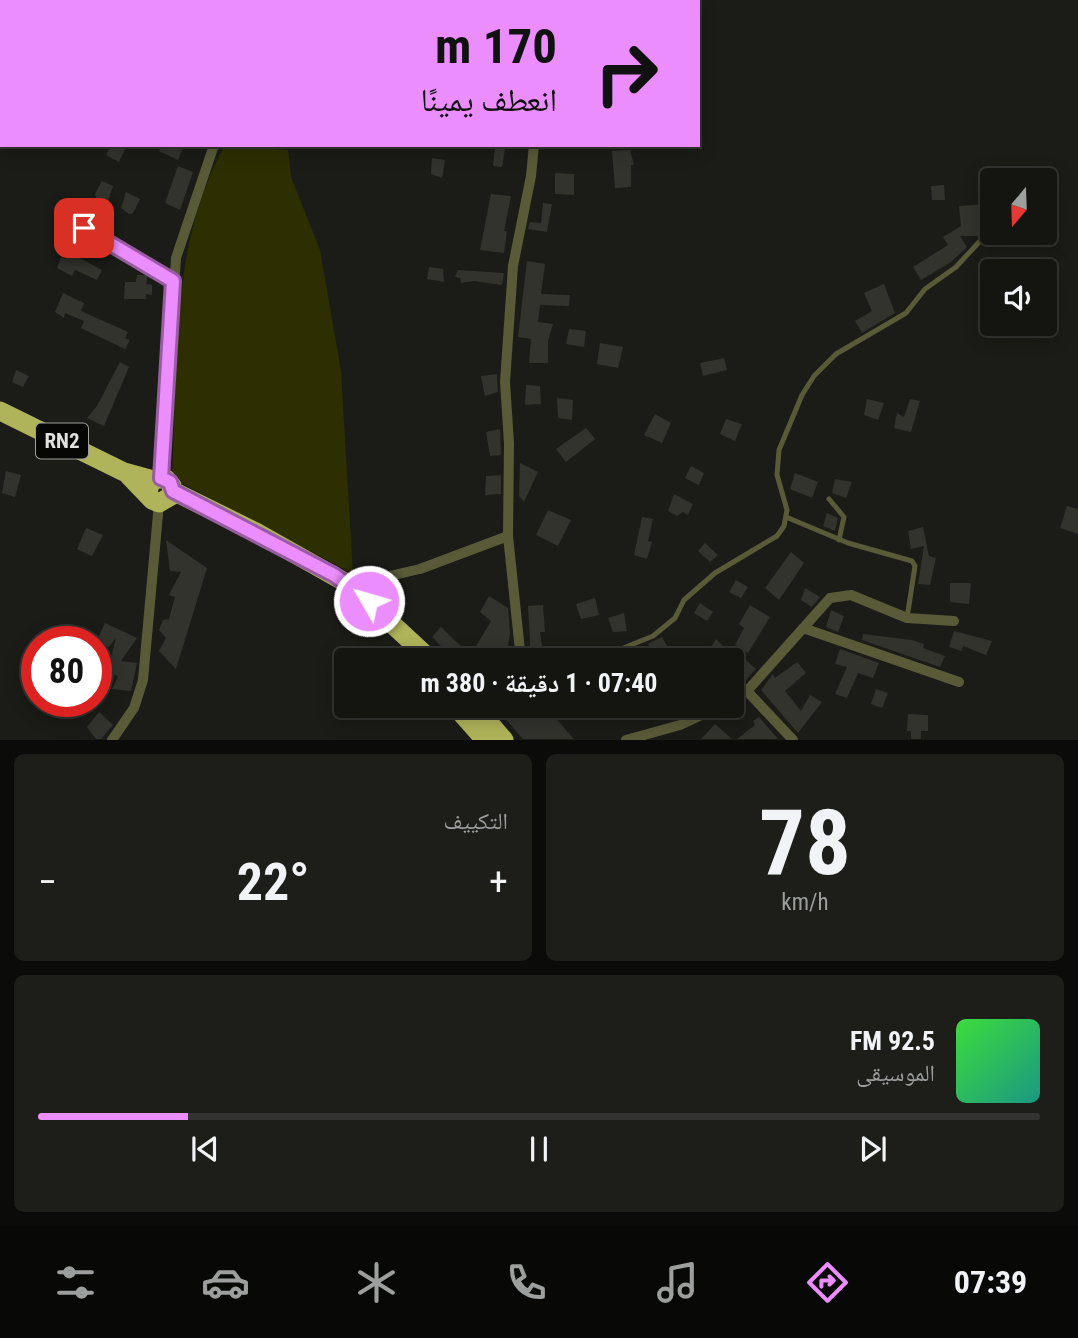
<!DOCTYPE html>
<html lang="ar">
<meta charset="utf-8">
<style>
body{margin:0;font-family:"Roboto Condensed","Noto Naskh Arabic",sans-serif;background:#1d1e1a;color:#f1f3f6;direction:rtl;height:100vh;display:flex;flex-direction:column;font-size:26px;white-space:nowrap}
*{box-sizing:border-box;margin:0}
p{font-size:23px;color:#9d9f9f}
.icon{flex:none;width:38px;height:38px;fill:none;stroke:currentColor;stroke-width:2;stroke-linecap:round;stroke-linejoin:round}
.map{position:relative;height:740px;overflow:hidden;direction:ltr}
.details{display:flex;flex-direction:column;gap:14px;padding:14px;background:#0b0c09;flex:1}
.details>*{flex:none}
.banner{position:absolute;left:0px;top:0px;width:700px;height:147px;box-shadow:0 4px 18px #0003,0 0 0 2px #333431;direction:rtl;background:#eb8dfc;color:#111;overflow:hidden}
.needle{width:46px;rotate:199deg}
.tools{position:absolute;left:980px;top:168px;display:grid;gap:14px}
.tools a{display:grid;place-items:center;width:77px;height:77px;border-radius:7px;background:#141511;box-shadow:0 4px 18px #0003,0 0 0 2px #333431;font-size:35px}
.speed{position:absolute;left:21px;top:626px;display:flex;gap:14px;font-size:35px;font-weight:700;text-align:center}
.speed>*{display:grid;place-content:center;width:91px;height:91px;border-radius:50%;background:#141511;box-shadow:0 4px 18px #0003,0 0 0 2px #333431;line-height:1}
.speed .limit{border:10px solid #d22;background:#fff;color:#111}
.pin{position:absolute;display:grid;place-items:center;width:60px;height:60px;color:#fff;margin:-30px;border-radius:14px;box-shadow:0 4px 10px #0006}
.me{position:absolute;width:77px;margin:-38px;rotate:308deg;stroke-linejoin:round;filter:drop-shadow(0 0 5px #0008)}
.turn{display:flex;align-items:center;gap:24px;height:147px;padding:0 28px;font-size:32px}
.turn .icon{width:91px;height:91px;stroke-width:2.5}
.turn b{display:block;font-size:49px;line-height:60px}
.big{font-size:52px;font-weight:700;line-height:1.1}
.details .widget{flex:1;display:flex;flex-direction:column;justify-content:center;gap:10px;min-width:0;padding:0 24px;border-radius:10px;background:#1d1e1a}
.details .dial{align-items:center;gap:0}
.dial b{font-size:91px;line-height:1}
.song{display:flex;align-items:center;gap:21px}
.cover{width:84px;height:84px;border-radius:10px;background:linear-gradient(135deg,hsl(120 70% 55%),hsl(170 70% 35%))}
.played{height:7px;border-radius:4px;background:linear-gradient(90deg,#eb8dfc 15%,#333431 15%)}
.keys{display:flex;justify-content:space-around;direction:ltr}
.heat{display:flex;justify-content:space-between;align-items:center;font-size:38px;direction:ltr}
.details .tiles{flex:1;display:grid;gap:14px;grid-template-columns:1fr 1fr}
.widget:last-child{grid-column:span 2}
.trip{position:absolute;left:334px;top:648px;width:410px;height:70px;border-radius:7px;background:#141511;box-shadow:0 4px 18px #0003,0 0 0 2px #333431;font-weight:700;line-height:70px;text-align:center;direction:rtl}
.tab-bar{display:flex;height:112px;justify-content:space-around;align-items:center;background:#080807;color:#9d9f9f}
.tab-bar .icon{width:49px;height:49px}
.tab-bar .current{color:#eb8dfc}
.tab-bar b{font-size:32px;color:#f1f3f6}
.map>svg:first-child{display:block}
</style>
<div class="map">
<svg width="1078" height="740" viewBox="0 0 1078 740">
<rect width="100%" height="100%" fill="#1b1c17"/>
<path fill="#2d2f01" d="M225 145 288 150 291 177 320 250 341 371 353 574 172 478C178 367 169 245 225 145Z"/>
<path fill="#33332e" d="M111 145H127L119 162 106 155Z
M162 145H184L178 160 159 151Z
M495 148 505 149 502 167 493 166Z
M630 150 634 165H631V187L615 188 612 151Z
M432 158 445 160 442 178 431 174Z
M178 166 193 172 180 210 165 203Z
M555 173 574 174V195L555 194Z
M102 181 113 186 108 201 101 202 97 200 95 194Z
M944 185 945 200H932L931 186Z
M126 192 140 199 133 213 129 214 121 208Z
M491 194 511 196 504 231H507L504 253 480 250Z
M543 203 552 204 547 232 528 229 530 222 541 223Z
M990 204 991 224 978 225V236H960L967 247 951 262 921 280 913 267 948 245 943 237 961 226 959 206Z
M69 252 102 270 97 280 75 270 72 276 57 268 61 257 66 259Z
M527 261 545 264 541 294 570 295 569 306 540 305 538 322 553 324 548 341V363H529L531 339 518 337Z
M429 267 443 269 444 282 427 279Z
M458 270 504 273 502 285 474 281 461 283 460 278 455 277Z
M137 275H148L146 284 152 285V295L146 294V299H124L125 282H136Z
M884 284 895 313 862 333 855 321 872 311 864 293Z
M63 293 84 303 81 311 128 332 125 338 130 340 125 349 81 328 84 321 65 313 64 318 55 312Z
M569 329 586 331 584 347 566 344Z
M600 343 623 347 618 368 597 364Z
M724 358 727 370 703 376 700 363Z
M120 362 129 367 104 426 87 418 97 406Z
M16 370 29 376 23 387 12 382Z
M497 374 498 392 485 396 481 376Z
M526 385 540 386 541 404 525 405Z
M557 398 573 400 572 420 558 418Z
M867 399 884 403 878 420 864 415Z
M910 399 920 401 911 432 894 428 897 413 904 417Z
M655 414 671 423 662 443 644 435Z
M726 419 742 424 735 441 720 434Z
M586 428 595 439 566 462 556 449Z
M500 429 501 455 490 456 486 432Z
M520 463 538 472 524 502 519 496Z
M691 466 704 473 699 485 685 478Z
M6 471 21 475 15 497 2 493Z
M795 473 818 482 812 498 790 489Z
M501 475V494L485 495 486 476Z
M835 479 852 482 846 498 832 493Z
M674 494 693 504 688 515 683 512 677 516 668 511Z
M1067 506 1078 509V534L1060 528Z
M548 510 571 520 558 546 536 535Z
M827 513 838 518 835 531 823 526Z
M642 517 653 519 648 541 652 542 647 559 634 555Z
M923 527 929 556 936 558 930 585 918 584 924 546 911 549 908 531Z
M86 528 103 535 92 556 77 549Z
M166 540 207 568 176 669 159 651 166 638 159 630 163 620 169 619 175 597 169 595 181 572 170 571Z
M705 543 718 555 710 562 698 551Z
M791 552 804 563 779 600 765 588Z
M736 580 748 587 741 598 729 592Z
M950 583H971L969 604 950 602Z
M805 588 820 597 812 607 801 600Z
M489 596 508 608 510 634 506 658 490 656 475 648 491 621 480 612Z
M595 598 599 615 581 619 576 604Z
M700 603 713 612 707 621 694 613Z
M543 605 545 632H540L543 653 538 655 540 660H531L528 606Z
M750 605 770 617 748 653 735 645 744 628 739 624Z
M831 610 844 616 838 632 826 627Z
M624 613 627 631 613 632 608 618Z
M105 623 137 638 121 661 137 663 131 691 112 689 118 676 107 673 116 638 109 647 96 642Z
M441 627 466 651 455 660 432 637Z
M954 631 992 641 986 655 963 646 962 651 949 647Z
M863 634 912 640 924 644 923 648 945 656 940 667 862 640Z
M662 637 672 655 657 660 648 644Z
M716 639 727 650 717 660 708 652Z
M840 649 879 663 873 678 858 673 847 698 835 694 847 667 835 664Z
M745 659 756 669 746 680 734 671Z
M797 662 806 673 785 691 801 711 810 695 822 702 798 733 761 690 773 674 775 678Z
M876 689 888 693 882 708 871 704Z
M507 705H544L574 739H523L501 714Z
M99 712 113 725 101 739H96L87 727Z
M908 714 928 715V731H921V739H911V731H907Z
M759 717 778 739H737L755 725 753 721Z
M715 724 732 739H701Z"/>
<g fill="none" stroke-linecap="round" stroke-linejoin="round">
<path stroke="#585a38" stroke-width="5" d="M62 215 173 281
M829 499 844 517 839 540
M786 517 848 543 912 561 915 566 907 618
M581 660 621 649 653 636 675 618 684 600 715 573 777 536 784 526 787 510 777 475 779 450 802 395 814 376 836 354 906 313 925 289 956 267 981 240 1021 233"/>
<path stroke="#585a38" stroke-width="10" d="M286 2V0
M528 2V0
M161 478 176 258 214 145
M350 585 420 569 508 536
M803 628 959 682
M521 660 508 536 509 443 505 382 513 266 531 176 534 145
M747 691 793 740
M732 700 747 691 830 598 851 595 907 618 954 621
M487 718 499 705
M112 740 134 708 143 680 159 503
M626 740 680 725 723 705"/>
<path stroke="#afb359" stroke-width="19" d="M0 411 124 472 153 480
M129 476 152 500 159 503 171 496 172 486 166 479H156L150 484 148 493
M173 491 256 532 350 585 431 660
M454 705 485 740
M474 705 504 740"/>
</g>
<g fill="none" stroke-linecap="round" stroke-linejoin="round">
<defs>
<path id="route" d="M84 228 173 281 161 478 170 482 173 491 334 575 369 601"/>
</defs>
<use href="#route" stroke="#995ca4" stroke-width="18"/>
<use href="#route" stroke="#eb8dfc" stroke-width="12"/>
</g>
<g text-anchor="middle" stroke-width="7" stroke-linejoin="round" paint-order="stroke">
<rect fill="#060605" stroke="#9f9f9d" stroke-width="2" x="36" y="423.5" width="52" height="35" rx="5"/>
<g font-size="21" font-weight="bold" fill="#e1e1de">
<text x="62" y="448">RN2</text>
</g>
</g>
</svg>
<div class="tools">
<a><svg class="needle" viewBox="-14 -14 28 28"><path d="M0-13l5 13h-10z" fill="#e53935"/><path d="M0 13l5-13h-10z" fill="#9d9f9f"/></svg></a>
<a><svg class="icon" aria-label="sound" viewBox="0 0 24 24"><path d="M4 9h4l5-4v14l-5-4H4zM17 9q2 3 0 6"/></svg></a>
</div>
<div class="speed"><div class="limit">80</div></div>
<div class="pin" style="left:84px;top:228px;background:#d93025"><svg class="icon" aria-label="arrive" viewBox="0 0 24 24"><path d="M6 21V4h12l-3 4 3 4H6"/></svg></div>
<svg class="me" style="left:369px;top:601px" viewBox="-20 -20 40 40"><circle r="17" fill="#eb8dfc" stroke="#fff" stroke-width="3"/><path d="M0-11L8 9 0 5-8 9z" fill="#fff"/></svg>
<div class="trip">07:40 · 1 دقيقة · 380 m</div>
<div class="banner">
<div class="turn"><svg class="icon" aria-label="right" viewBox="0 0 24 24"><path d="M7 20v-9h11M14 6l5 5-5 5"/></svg><div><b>170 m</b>انعطف يمينًا</div></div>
</div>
</div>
<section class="details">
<div class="tiles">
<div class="widget dial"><b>78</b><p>km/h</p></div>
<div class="widget"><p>التكييف</p>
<div class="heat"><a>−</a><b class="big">22°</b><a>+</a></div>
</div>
<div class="widget">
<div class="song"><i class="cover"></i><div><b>92.5 FM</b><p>الموسيقى</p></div></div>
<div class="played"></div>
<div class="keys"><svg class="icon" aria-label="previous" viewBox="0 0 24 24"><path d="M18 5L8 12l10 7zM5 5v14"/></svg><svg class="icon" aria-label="pause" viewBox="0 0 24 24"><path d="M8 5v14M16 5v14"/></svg><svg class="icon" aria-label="next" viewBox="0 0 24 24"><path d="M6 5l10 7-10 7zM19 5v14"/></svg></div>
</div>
</div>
</section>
<nav class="tab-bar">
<b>07:39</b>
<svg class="icon current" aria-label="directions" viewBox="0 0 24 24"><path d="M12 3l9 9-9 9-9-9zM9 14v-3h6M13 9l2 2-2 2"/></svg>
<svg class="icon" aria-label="music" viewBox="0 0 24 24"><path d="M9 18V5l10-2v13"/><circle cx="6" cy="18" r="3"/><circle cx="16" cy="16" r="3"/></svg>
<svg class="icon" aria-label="phone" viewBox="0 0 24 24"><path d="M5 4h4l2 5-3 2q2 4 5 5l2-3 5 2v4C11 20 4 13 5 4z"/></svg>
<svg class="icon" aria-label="climate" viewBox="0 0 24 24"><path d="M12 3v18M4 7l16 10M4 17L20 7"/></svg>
<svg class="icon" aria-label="car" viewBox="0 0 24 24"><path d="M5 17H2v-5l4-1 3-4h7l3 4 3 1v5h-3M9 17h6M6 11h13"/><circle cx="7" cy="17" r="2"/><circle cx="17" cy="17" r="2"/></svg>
<svg class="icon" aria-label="filters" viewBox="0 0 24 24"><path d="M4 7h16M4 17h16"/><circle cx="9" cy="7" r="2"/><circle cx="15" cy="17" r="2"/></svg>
</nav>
